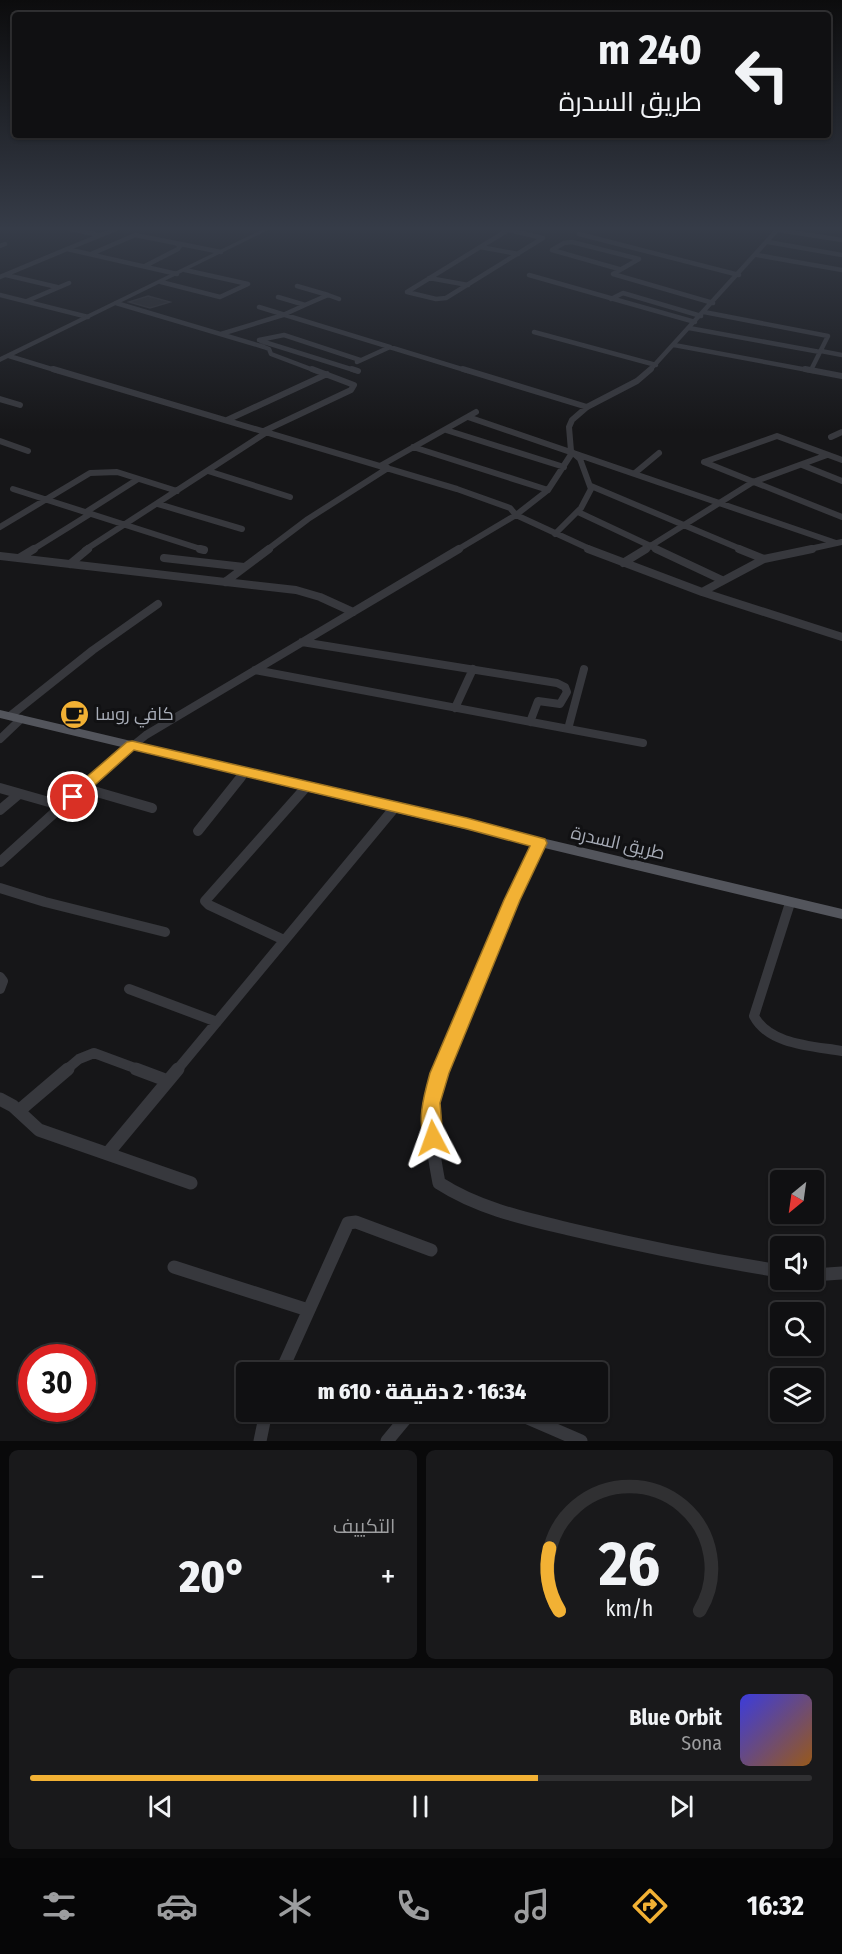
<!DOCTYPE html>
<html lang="ar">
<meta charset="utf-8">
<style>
body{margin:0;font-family:"Fira Sans Condensed",Cairo,sans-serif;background:#19191b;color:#f1f3f6;direction:rtl;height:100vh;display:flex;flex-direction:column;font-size:22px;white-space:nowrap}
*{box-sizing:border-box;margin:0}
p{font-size:20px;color:#9c9d9f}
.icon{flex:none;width:33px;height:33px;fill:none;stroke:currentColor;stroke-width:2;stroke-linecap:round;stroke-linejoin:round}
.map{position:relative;height:1441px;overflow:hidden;direction:ltr}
.drawer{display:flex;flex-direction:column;gap:9px;padding:9px;background:#09090a;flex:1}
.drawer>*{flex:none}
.hud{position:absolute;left:12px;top:12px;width:819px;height:126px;border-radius:6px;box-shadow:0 2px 4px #0004,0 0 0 2px #303032;direction:rtl;background:#101012;color:#f1f3f6;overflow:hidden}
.needle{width:39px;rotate:209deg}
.controls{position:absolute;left:770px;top:1170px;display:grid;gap:12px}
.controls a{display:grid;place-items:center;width:54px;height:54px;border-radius:6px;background:#101012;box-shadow:0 2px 4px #0004,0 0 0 2px #303032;font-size:30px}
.speed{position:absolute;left:18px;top:1344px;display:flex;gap:12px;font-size:30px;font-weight:700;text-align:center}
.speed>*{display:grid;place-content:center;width:78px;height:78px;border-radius:50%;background:#101012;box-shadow:0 2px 4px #0004,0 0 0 2px #303032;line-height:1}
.speed .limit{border:9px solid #d22;background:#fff;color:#111}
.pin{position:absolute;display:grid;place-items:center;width:51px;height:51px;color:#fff;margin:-26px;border:3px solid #fff;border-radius:50%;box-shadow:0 2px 6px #0007}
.me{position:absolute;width:66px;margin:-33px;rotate:356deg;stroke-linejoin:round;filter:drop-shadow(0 0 4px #0008)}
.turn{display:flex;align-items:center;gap:21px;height:126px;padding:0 30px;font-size:27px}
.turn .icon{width:78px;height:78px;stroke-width:2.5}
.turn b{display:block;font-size:42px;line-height:51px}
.big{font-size:45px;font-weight:800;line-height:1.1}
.drawer .card{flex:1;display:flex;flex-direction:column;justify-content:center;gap:9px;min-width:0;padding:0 21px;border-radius:9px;background:#19191b}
.drawer .dial{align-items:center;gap:0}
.dial svg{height:156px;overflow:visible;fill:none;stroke:#303032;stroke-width:7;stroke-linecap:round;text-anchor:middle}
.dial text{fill:#f1f3f6;stroke:none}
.song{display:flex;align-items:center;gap:18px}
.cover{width:72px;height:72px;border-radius:9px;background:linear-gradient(135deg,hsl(240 70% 55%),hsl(30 70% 35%))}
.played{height:6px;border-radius:3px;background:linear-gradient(90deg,#f2b134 65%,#303032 65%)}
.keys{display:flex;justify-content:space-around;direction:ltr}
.heat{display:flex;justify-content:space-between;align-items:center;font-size:33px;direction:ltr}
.drawer .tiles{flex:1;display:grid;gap:9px;grid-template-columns:1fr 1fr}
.card:last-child{grid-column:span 2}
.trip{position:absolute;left:236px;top:1362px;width:372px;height:60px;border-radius:6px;background:#101012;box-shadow:0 2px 4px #0004,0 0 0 2px #303032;font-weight:800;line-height:60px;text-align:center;direction:rtl}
.menu{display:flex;height:96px;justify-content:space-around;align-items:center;background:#060607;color:#9c9d9f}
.menu .icon{width:42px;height:42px}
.menu .active{color:#f2b134}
.menu b{font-size:27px;color:#f1f3f6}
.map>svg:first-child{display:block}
</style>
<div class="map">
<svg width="842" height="1441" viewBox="0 0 842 1441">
<rect width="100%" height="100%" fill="#161618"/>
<path fill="#29292c" stroke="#303034" stroke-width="1.5" d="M148 296 170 302 150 308 129 302Z"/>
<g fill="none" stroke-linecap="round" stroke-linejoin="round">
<path stroke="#37383d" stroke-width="4.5" d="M70 229 99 235
M502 229 508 230
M508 230 543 238 446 298 436 299 407 292Z
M778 230 842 240
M579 234 739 275
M768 242 842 255
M0 246 5 244
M480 247 518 254
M67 249 116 229
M91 254 135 235 221 252
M757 255 842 270
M639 259 613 274 713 303
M145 266 178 249 180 246 177 244
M619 269 552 250 564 243 572 242 639 259
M6 275 57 287
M529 275 695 322
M0 277 67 249 177 274
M429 278 468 285
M161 282 220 297 248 284 185 270
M297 286 328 295 305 305
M0 295 88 317
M328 295 339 299
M611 299 623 293 701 316
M27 301 69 283
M116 303 264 347 269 349 271 354 316 371
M259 307 468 371
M704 312 828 336 811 370
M689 328 820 352
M534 332 656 365
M221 334 283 315 305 305 278 297
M259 340 284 335 360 360
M261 341 357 371
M674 345 813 371
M821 351 842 355
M9 356 58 371
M357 362 390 347
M649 371 778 229"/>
<path stroke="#37383d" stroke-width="6" d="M53 369 457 489 510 508 516 515 592 550
M352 369 358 371
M463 369 587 407
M805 369 842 376
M0 399 20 405
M468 417 836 543
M227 420 327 374
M446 430 564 467
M264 431 351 390 354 385 312 369
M831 437 842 432
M0 441 28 451
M413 447 548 490
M704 462 842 517
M704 462 777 436 842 460
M802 465 842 481
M380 466 476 412
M208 471 290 497
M635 473 659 453
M591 486 743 550
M13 489 204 550
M158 504 242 529
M86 512 138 479
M578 512 659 550
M0 527 90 473 117 472 177 491
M555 534 581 508 591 489 580 459 571 451 569 427 572 420 587 407 637 381 651 369
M32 550 90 514
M85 550 267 432
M267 550 308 519 388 468
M457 550 516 515 548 490 572 453
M644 550 753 482 827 455
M805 550 842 542"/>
<path stroke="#37383d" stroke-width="8" d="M200 549 204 550
M588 549 702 592 764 559 812 549
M656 549 722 580
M739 549 764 559
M0 556 296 590 320 597 353 612
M19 558 34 549
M164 558 244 567
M623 563 646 549
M70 564 88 549
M225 582 269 549
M702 592 842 637
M302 642 557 683 565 687 567 692 560 704 538 701 530 722
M255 670 643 743
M455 708 473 669
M10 716 93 650 158 604
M568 729 584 669
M0 739 21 719
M92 779 146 735 459 549
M240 779 245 772"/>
<path stroke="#37383d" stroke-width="10" d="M0 788 63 806
M83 788 152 808
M0 810 19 794
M198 831 241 777
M0 862 94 777
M0 888 45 902 165 932
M790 903 754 1016C769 1045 813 1046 842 1051
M284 940 209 905 205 901 307 786
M0 977 3 981 0 989
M129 989 217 1022
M66 1070 79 1059 94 1053 140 1070
M177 1070 396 806
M441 1070 512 900 539 843"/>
<path stroke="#37383d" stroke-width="13" d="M136 1069 168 1081
M442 1069C425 1110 431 1141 439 1183 479 1209 527 1219 573 1230 641 1246 710 1260 780 1271
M0 1099 13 1106 39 1130 191 1183
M21 1109 68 1069
M108 1153 178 1069
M174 1267 308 1310
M813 1275 842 1273
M281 1372 348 1223 356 1222 431 1250
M514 1412 581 1441
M260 1441 266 1412
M387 1441 411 1412"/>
<path fill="#37383d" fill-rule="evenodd" d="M263 229H270L0 362V357Z"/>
<path fill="#53555c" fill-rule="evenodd" d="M0 710 842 909V919L0 718Z"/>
</g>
<linearGradient id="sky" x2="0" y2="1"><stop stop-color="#0c0c0d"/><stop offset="0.53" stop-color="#363c48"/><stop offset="1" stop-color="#363c48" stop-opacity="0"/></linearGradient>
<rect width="842" height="431" fill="url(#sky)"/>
<path fill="#f2b134" stroke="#9d7322" stroke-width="1.5" d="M132 741 467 818 545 839 547 843 520 900 449 1073 440 1103 443 1138 440 1144 433 1147 426 1144C416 1122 424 1095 430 1073L504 900 530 846 467 829 134 750 78 800H68L65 797 68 793 127 742Z"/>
<defs>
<symbol id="cafe-disc" viewBox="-11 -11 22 22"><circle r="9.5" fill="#f2b134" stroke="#111113"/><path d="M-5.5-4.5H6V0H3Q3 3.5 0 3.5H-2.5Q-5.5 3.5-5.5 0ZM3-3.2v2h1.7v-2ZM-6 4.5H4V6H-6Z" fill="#111"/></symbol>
</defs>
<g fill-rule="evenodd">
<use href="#cafe-disc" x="58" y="698" width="33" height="33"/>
</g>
<g text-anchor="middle" stroke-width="6" stroke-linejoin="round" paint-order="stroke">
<g font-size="18" fill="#a8adb8" stroke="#111113" text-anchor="start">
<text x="95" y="720">كافي روسا</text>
</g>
<g font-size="18" fill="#a8adb8" stroke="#111113">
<text transform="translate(618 843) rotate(13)" y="6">طريق السدرة</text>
</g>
</g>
</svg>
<div class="controls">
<a><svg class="needle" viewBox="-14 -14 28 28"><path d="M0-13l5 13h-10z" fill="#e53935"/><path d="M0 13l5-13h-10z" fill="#9c9d9f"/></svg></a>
<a><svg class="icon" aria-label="sound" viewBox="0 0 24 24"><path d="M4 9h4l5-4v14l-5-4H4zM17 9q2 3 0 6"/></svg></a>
<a><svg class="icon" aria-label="search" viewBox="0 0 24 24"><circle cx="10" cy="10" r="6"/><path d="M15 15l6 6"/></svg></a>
<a><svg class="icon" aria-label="layers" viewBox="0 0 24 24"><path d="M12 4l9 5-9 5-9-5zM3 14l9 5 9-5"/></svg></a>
</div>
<div class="speed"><div class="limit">30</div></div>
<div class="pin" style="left:73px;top:797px;background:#d93025"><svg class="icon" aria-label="arrive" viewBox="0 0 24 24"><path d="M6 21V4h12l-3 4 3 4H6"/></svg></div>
<svg class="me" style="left:433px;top:1138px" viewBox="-20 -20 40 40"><path d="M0-17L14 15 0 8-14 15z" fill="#f2b134" stroke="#fff" stroke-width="4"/></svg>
<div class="trip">16:34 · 2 دقيقة · 610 m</div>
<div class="hud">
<div class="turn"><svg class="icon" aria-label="left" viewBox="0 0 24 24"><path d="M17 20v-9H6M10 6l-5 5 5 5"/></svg><div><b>240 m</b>طريق السدرة</div></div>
</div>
</div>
<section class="drawer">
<div class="tiles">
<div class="card dial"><svg viewBox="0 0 100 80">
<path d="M14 69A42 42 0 1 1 86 69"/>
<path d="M14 69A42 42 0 0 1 9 37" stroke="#f2b134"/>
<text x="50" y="56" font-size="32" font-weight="700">26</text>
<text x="50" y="72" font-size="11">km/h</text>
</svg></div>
<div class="card"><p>التكييف</p>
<div class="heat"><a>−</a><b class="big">20°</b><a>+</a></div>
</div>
<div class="card">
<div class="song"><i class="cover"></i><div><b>Blue Orbit</b><p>Sona</p></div></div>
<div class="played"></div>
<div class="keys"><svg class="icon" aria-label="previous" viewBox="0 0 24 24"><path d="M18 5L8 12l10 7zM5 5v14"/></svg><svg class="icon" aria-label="pause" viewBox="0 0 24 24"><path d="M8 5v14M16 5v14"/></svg><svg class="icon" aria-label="next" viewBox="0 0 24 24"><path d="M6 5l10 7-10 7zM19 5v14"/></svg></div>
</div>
</div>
</section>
<nav class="menu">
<b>16:32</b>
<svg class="icon active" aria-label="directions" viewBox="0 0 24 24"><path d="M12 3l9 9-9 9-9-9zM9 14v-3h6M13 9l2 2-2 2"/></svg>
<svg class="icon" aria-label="music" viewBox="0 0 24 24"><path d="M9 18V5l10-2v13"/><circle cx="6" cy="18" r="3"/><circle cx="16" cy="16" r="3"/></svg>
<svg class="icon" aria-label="phone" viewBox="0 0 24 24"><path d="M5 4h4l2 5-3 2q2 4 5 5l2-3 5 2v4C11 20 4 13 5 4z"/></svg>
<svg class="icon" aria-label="climate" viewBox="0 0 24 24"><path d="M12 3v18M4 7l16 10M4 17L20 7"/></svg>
<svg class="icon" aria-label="car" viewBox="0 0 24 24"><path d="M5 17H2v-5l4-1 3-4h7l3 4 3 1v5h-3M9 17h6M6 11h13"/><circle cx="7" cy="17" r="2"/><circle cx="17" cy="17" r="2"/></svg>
<svg class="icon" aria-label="filters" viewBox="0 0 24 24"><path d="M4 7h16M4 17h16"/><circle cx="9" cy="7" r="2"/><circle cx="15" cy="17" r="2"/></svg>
</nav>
